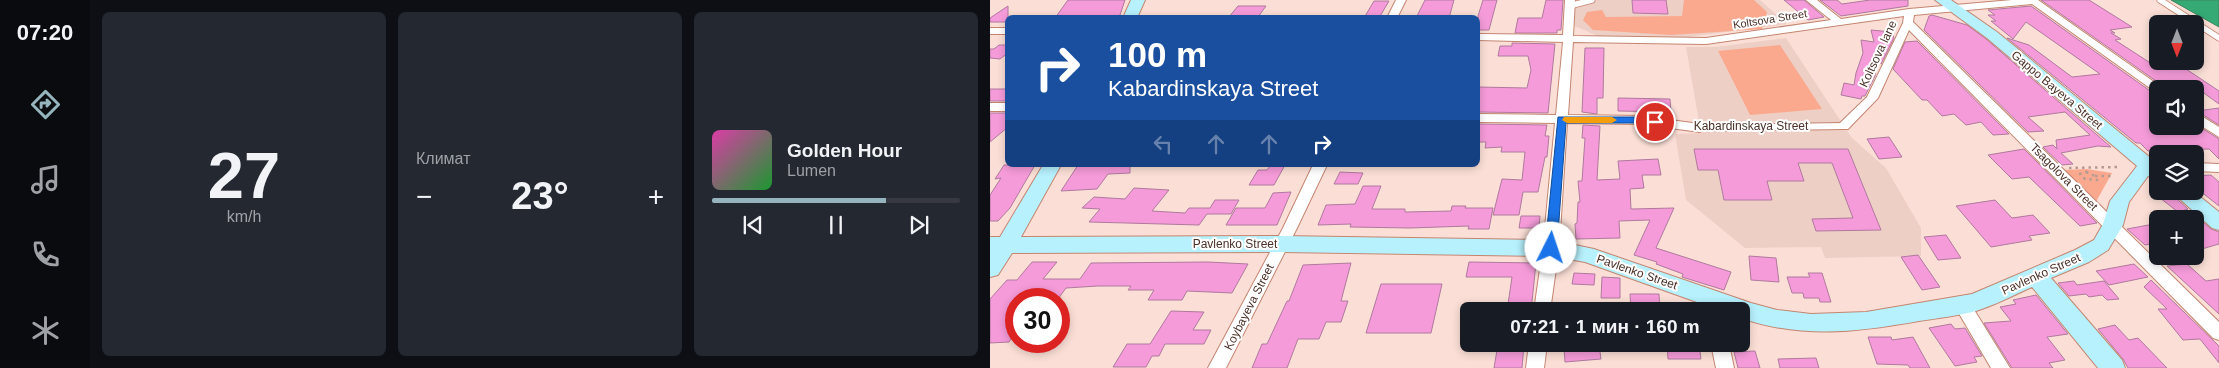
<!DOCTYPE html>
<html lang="ru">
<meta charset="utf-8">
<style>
body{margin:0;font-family:Arial,sans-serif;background:#242831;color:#f1f3f6;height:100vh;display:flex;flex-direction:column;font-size:19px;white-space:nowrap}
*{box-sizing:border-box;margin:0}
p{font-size:16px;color:#9ea1a6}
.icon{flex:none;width:28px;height:28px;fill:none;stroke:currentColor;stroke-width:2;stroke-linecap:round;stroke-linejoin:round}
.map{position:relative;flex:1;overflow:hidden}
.sheet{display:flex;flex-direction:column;gap:12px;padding:12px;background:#0d0f14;width:900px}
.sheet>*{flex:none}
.guide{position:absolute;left:15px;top:15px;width:475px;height:152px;border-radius:8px;box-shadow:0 2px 8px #0003;background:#1a4fa0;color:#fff;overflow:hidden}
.needle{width:32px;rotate:180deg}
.fabs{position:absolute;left:1159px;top:15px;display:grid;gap:10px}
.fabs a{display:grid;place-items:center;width:55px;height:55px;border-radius:8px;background:#171b24;box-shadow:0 2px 8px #0003;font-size:25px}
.speed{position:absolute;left:15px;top:288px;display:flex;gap:10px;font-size:25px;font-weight:700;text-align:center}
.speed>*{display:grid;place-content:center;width:65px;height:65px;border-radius:50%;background:#171b24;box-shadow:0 2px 8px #0003;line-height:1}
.speed .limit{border:8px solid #d22;background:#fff;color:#111}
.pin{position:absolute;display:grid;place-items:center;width:42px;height:42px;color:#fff;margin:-21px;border:2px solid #fff;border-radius:50%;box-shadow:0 1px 5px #0007}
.me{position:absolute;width:55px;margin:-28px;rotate:4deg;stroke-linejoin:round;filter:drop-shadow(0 0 4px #0008)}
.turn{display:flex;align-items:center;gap:18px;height:105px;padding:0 20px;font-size:22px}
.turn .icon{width:65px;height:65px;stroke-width:2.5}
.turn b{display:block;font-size:35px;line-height:42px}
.lanes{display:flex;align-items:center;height:48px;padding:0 20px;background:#0003;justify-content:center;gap:25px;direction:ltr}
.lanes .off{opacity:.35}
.big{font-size:38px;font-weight:700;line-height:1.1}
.sheet .tile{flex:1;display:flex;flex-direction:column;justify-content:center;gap:8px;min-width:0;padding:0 18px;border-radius:8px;background:#242831}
.sheet .dial{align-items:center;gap:0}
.dial b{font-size:65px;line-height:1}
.song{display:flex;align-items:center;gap:15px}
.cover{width:60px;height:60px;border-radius:8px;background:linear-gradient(135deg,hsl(320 70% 55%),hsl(130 70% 35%))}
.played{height:5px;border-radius:2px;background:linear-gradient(90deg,#95b4be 70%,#363941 70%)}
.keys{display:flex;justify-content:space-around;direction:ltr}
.heat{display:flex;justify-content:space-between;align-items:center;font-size:28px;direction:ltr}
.sheet .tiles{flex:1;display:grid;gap:12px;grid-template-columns:repeat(3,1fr)}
.trip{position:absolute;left:470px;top:302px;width:290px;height:50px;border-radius:8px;background:#171b24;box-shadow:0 2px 8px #0003;font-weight:700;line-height:50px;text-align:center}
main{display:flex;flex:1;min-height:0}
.menu{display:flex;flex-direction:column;width:90px;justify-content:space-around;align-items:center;background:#090b0e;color:#9ea1a6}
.menu .icon{width:35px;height:35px}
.menu .selected{color:#95b4be}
.menu b{font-size:22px;color:#f1f3f6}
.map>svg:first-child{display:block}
</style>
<main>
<nav class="menu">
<b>07:20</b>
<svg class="icon selected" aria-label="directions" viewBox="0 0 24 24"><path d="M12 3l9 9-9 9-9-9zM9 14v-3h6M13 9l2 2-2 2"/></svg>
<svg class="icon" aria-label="music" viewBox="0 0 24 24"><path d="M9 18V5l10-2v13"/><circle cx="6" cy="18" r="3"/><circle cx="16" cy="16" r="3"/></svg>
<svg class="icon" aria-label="phone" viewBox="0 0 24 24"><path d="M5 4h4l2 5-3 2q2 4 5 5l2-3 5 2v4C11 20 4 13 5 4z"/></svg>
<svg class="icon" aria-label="climate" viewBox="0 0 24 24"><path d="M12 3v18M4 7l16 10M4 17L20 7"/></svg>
</nav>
<section class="sheet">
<div class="tiles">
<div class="tile dial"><b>27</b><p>km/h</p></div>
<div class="tile"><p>Климат</p>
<div class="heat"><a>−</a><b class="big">23°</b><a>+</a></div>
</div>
<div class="tile">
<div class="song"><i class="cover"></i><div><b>Golden Hour</b><p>Lumen</p></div></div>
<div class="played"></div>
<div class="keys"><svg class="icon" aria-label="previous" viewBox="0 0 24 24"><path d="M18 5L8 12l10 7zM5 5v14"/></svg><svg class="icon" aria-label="pause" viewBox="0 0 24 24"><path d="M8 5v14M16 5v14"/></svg><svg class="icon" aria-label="next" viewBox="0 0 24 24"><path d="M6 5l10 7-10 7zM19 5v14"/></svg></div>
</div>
</div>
</section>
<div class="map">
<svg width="1229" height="368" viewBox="0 0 1229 368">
<rect width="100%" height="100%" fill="#fbdfd6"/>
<path fill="#eecfc5" d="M582 0H770L797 24 690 38 608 36 580 24Z
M796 38 862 138 896 168 931 228V256L835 258 831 247 755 248 696 200 685 134 711 133 696 47H725Z"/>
<path fill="#faa98e" d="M694 0H764L777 12 772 29 681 35 603 30 593 20 597 12 612 10 616 17 692 16Z
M790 45 832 109 760 115 728 51Z
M1097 169 1122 173 1107 200 1106 209 1071 170Z"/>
<path fill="#35aa75" stroke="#3c865e" d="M1181 0H1229V27Z"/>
<path fill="#f59bd9" stroke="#b0799e" d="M78 0H135L130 15 125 18H65Z
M435 0H464L459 18H426Z
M493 0H507L499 30H488V16Z
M556 0H573L571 30H567V33H525L528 18H552Z
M642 0H676L678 14 643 13Z
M794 0H814L834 17 818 20Z
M830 0H847L852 4 880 0H918V6L851 16Z
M1051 0H1099L1142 27 1120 30 1125 33H1121L1131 39 1125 40 1162 64 1206 61 1207 68 1196 69 1229 91V104L1211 91 1205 92V89L1176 88Z
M384 1H399L389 18H374Z
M18 6V22H0V18Z
M248 6H276L268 17 238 18Z
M1041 6 1163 93 1168 94V126H1205V124L1229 139V159L1219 149 1158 151 1150 143H1146L1017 38 1039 45 1082 77 1110 74 1036 22 1023 39 1001 21H1006L998 15H1005L998 10Z
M942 15 977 25 996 39 1121 147 1108 146 1071 153 1083 164 1072 165 1053 147 1063 145 1067 149 1066 140 1100 135 1075 112 1038 117 1054 131 1038 132 934 30 939 16Z
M881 30 902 32 904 38 891 64 887 56 885 76 875 96H872L871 99 851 95 854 83 864 85 866 73 873 53 871 40 884 42Z
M927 41 1019 134 1003 135 991 122 976 125 964 114 952 116 937 100H932L903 69 915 42Z
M522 43 565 44 558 113 488 112V87L537 88 541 70 538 56H508L510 46H522Z
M9 45H18V53L10 59 0 58V49H4Z
M595 48H614L613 98H607V114L592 112Z
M0 89H18V101H0Z
M628 98 680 99 681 112 628 111Z
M1229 108V125L1207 111Z
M0 113H18V127L0 142Z
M488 124 557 125 555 136H559L557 157H555L548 192H533L529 215H503L512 179 532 180 535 152H511L512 147 495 148 496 142H488Z
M593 125 610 126 607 180 630 179 628 161 668 159 671 175H652L654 188 640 189 641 209 684 208 666 248 741 272 734 290 692 277 693 274 666 264 667 262 644 255 660 220 629 221 630 238 586 239 585 224 587 223 588 202H590L588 181H592L595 138H592Z
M899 137 912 157 889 159 877 139Z
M704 149H858L891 230 826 231 822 219 863 218 842 163H808L814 181H777L782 200H734L728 170H708Z
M1034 149 1107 223 1090 226 1039 177 1022 179 998 155Z
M14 165H45L20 208 8 221H0V195L11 178 5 179Z
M88 165H140V173L118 174 107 189 71 191Z
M281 165H295L284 185H259L268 170H277Z
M350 172 373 173 368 184H344Z
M1221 175 1229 182V206L1205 187V176Z
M373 186H391L382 209H415V212L461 211 462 206H476L475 208H503L499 229H478L479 226 420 228 360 227 361 224 328 225 336 205 365 204Z
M144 188 179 190 162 211 195 213 199 208H220L225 200H249L241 214H217L209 225 99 222 110 209 92 208 104 197 135 199Z
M1161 191H1178L1198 209 1188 212Z
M301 192 287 225H236L246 208H275L283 193Z
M1005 200 1022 218 1043 215 1060 233 1039 236 1042 240 1001 247 966 206Z
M1205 215 1221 229 1229 232V244L1205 251Z
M531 216H550L549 228H529Z
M1164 224 1168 227V243L1155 245 1137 229Z
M956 235 971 258 948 260 934 237Z
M928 255 950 287 932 290 911 257Z
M759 256 786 258 789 282 761 280Z
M42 262H67L53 279H90L101 263 218 262 258 264 242 293 197 291 192 300H158L164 290H138L141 286H108L76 288 68 299H26V332L19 342 0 343V299L17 280H27Z
M479 262 546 263 541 311H517L522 277H476Z
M361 263 351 301H358L351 322H336L329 339H308L297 368H262L272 344H277L297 301H299L313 265Z
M1144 264 1158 277 1119 285 1106 271Z
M1197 264 1216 281 1229 279V314L1177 266Z
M584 273 605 274 604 285 582 284Z
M818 273H832L841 302H830L829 298H814L813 293H802L797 277H820Z
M612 277 630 278V298H611Z
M1161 280 1229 346V363L1210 339 1193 340 1168 309H1177L1154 287Z
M1084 281 1087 285 1114 281 1129 299 1117 300 1112 295 1099 297 1096 294 1079 296 1068 283Z
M391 284H452L441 333H376Z
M640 294H669L670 311H641Z
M1046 295 1078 334 1057 337 1075 360 1059 363 1063 368H1022L994 323 1021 321 1010 307 1026 304 1023 300Z
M181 311 214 312 203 330H221L214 344H175L169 356H162L156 367H123L137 344H160Z
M961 324 965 329 975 328 992 356 984 357 987 362 965 366 939 328Z
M1125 325 1139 340 1148 338 1177 368H1138L1133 359 1108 329Z
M878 337H901L902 340 923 337 940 368H920L918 365 887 364Z
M508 344H534L532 368H504Z
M677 344H709L711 359H678Z
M609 345 611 359 575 362 574 348Z
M765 351 770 368H748L744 352Z
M826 358 829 368H790L788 359Z"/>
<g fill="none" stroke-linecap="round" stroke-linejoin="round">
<defs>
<path id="lane-far1" d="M1170 0 1229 38
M579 6 602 0"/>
<path id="lane" d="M710 128 854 126"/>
<path id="street" d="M406 0H416L407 18H397Z
M575 0H585L583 36 716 38 841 20 816 0H827L851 19 919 9 1022 0H1048L1174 89H1168V92L1164 91 1042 4 924 15 923 22 1229 322V340L1223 338 919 30 888 98 858 129H850L848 126 850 123 877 97 913 23 914 16 716 44 583 42 578 115 650 116 710 124 716 128 710 132 650 124 577 123 569 248 560 311H544L553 248 565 123 488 122V114L566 115 573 42 488 40V34L573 35Z
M0 28H18V34H0Z
M0 103H18V111H0Z
M1205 112 1229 127V137L1205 122Z
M1205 163 1229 164V172L1205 171Z
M323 165H337L307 228 236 368H218L293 228Z
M972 298 978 300 1020 368H1001L964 305 966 300Z
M539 344H557L554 368H536Z
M721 344H739L744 368H726Z"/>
<path id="secondary" d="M141 0H155L147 18H133Z
M945 0H961L1007 32 1168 164V180L1158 176 1139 202 1133 225 1118 250 1099 262 1061 278 1132 360 1135 368H1108L1042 287C1024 295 1005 305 986 311 968 316 948 318 929 321 867 332 812 339 751 318V311H732L595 262 561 256 291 252 22 253 8 275 0 277V237H10L53 165H71L31 237 291 236 561 240 604 249 761 303 787 310 821 314 876 312 982 294 1085 250 1104 240 1113 224 1120 201 1147 166 997 38Z
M1181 191H1203L1229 212V230L1222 228Z"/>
</defs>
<use href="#lane-far1" stroke="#c48570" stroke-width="7"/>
<use href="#lane" stroke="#c48570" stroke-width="8"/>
<use href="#street" stroke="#c48570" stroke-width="2"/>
<use href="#secondary" stroke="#c48570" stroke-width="2"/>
<path stroke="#b59a91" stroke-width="2.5" stroke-dasharray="2.5 4" stroke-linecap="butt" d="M1079 168 1128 167
M1096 172 1105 176 1107 180 1095 179 1090 174Z
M1105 176H1122"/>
<use href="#lane-far1" stroke="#fff" stroke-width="5.5"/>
<use href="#lane" stroke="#fff" stroke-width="6"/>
<use href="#street" fill="#fff" fill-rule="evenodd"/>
<use href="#secondary" fill="#b6f1fd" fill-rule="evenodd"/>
</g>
<path fill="#1a73e8" stroke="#114b97" d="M568 117H650L669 120 670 122 665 125 650 123H576L567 248 561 253 555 248Z"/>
<path fill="#f59e0b" d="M574 117H622L627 120 622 123H577L572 120Z"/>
<g text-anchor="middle" stroke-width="4" stroke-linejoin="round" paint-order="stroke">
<g font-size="11" fill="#4b3128" stroke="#fff">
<text transform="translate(780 19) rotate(-9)" y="4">Koltsova Street</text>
</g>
<g font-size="12" fill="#4b3128" stroke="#fff">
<text transform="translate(888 54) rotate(-65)" y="4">Koltsova lane</text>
<text transform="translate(1067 90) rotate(40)" y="4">Gappo Bayeva Street</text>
<text x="761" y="130">Kabardinskaya Street</text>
<text transform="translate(1074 177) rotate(45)" y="4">Tsagolova Street</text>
<text x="245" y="248">Pavlenko Street</text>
<text transform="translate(647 272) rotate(19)" y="4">Pavlenko Street</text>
<text transform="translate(1051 274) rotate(-24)" y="4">Pavlenko Street</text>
<text transform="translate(259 307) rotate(-63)" y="4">Koybayeva Street</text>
</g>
</g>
</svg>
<div class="fabs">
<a><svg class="needle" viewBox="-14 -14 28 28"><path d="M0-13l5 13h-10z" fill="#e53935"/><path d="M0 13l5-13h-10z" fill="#9ea1a6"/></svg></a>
<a><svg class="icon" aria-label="sound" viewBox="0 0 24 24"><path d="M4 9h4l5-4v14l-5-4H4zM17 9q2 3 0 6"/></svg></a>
<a><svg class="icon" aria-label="layers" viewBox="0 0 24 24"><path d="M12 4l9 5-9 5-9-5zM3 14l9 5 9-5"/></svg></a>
<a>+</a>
</div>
<div class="speed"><div class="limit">30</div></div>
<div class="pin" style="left:665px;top:122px;background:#d93025"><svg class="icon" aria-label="arrive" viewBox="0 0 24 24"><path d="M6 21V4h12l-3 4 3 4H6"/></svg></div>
<svg class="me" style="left:561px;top:248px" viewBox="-20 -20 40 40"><circle r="19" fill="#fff"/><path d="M0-13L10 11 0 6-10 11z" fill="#1a73e8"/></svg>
<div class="trip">07:21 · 1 мин · 160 m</div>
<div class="guide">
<div class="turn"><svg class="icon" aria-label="right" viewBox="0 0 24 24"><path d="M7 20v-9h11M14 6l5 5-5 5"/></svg><div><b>100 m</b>Kabardinskaya Street</div></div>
<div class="lanes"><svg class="icon off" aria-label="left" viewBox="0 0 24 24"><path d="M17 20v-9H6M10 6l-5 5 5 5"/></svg><svg class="icon off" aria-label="ahead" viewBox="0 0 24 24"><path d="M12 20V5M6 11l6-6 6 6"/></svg><svg class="icon off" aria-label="ahead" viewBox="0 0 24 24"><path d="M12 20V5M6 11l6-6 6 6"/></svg><svg class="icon" aria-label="right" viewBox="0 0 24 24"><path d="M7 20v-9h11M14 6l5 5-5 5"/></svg></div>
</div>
</div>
</main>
